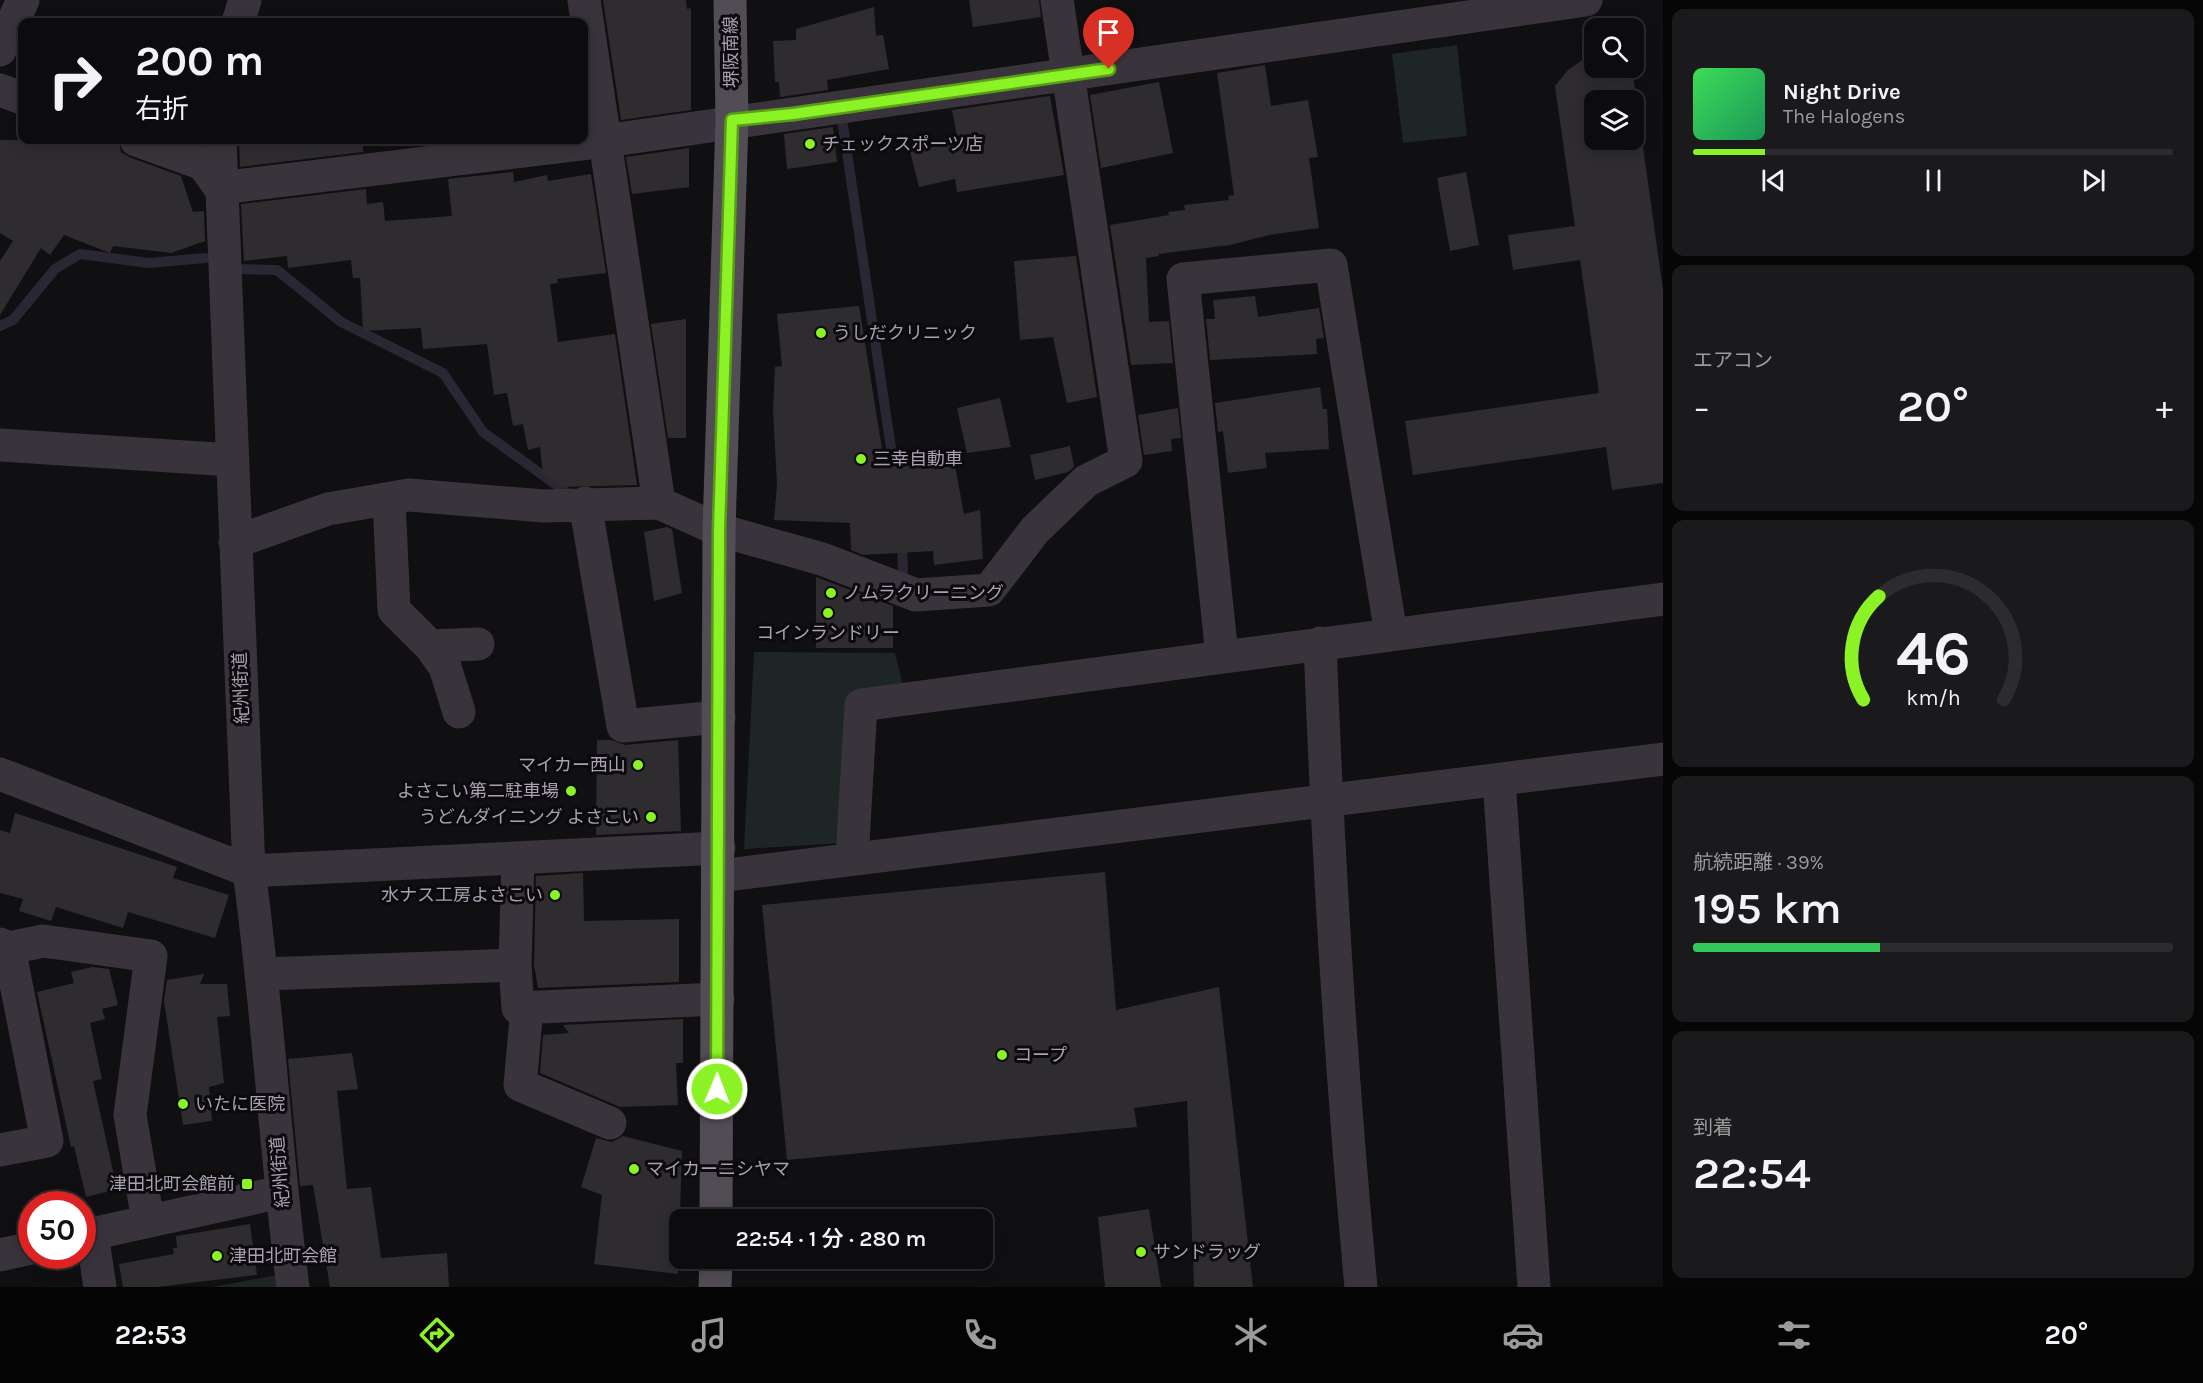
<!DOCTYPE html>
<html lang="ja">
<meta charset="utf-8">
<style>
body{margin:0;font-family:Karla,"Noto Sans JP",sans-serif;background:#1a191b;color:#f1f3f6;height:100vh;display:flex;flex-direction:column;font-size:22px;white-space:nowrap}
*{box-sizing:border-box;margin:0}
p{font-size:20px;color:#9a9b9d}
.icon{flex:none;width:33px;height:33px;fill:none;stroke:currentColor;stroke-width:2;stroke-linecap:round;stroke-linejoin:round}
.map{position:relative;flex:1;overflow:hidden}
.sheet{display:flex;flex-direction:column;gap:9px;padding:9px;background:#070607;width:540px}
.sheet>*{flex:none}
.banner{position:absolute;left:18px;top:18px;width:570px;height:126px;border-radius:12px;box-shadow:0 3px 15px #0003,0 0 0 2px #2c2b2e;background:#0c0b0d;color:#f1f3f6;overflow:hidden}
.buttons{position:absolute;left:1584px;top:18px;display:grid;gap:12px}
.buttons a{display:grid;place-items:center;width:60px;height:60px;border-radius:12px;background:#0c0b0d;box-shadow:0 3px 15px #0003,0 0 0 2px #2c2b2e;font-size:30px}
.speed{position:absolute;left:18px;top:1191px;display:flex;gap:12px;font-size:30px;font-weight:700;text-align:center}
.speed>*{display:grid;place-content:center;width:78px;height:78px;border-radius:50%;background:#0c0b0d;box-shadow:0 3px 15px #0003,0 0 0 2px #2c2b2e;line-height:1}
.speed .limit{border:9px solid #d22;background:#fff;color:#111}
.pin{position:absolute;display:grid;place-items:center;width:51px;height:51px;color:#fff;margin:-62px -26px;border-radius:50% 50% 50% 0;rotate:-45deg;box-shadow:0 0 6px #0007}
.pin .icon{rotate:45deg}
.me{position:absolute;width:66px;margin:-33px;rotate:1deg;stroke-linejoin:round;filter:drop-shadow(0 0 4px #0008)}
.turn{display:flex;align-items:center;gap:21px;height:126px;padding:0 18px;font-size:27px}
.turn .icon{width:78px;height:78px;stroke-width:2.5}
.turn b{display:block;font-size:42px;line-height:51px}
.big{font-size:45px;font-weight:600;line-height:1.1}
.sheet .tile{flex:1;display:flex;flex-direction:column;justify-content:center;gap:9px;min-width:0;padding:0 21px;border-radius:12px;background:#1a191b}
.sheet .dial{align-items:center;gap:0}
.dial svg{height:156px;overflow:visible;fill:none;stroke:#2c2b2e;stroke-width:7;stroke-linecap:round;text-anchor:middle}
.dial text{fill:#f1f3f6;stroke:none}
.song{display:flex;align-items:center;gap:18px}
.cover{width:72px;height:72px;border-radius:9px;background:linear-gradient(135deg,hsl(130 70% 55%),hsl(150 70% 35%))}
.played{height:6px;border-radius:3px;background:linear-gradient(90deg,#8bf325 15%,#2c2b2e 15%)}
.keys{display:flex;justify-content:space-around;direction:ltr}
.heat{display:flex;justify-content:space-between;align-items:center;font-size:33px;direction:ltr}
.charge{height:9px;border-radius:4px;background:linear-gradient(90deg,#34c759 39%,#2c2b2e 0)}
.trip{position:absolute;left:669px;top:1209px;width:324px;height:60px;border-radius:12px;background:#0c0b0d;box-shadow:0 3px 15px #0003,0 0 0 2px #2c2b2e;font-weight:600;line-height:60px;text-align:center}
.tab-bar{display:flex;height:96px;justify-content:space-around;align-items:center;background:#050405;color:#9a9b9d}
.tab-bar .icon{width:42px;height:42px}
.tab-bar .active{color:#8bf325}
.tab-bar b{font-size:27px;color:#f1f3f6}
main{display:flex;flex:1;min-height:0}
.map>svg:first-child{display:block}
</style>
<main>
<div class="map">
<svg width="1663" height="1287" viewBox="0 0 1663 1287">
<rect width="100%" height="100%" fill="#100f11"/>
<path fill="#1e2525" d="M1457 45 1467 136 1403 143 1392 54Z
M754 652 895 653 904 690 851 701 843 843 744 849Z
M277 1275 278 1287H212Z"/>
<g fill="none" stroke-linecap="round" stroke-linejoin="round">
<path stroke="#2a2634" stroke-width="10" d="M842 119 895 475
M236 269 277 270 341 322 443 373 483 432 573 497
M0 326 13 320 55 269 80 254 149 263 205 258
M902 541 903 574"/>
</g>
<path fill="#2f2c30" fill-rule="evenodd" d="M603 0H686L687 9 691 8V110L621 120Z
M969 0H1039L1041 17 973 27Z
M874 7 876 36 883 35 889 69 827 80 828 90 780 97 779 82H775L773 41 796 40V29Z
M1594 52V68H1632L1663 290V483L1612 490 1606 447 1413 475 1405 421 1599 393 1580 260 1513 270 1508 235 1575 226 1555 86 1568 70ZM1594 100H1634V140H1594Z
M1265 65 1271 106 1308 100 1318 157 1309 158 1319 228 1269 235 1230 245 1158 254 1159 256 1146 258 1149 322 1169 321 1173 363 1131 365 1110 225 1169 215 1168 212 1185 210 1184 205 1229 200 1228 196 1234 195 1217 73Z
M1159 82 1173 153 1101 168 1090 95Z
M1050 96 1064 175 957 192 955 179 919 187 909 147 957 136 952 110Z
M833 127 837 162 787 169 784 134Z
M0 140H118L121 152 129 157 181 176 193 212 204 211 205 241 171 253 113 246 110 253 64 235 50 255 41 248 0 315V261L13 241 0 233Z
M239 140H363V152L240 167Z
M689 148V187L632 194 626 157Z
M513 172 514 182 547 175 548 181 591 174 606 273 557 279 558 283 550 284 558 342 615 334 637 485 563 487 543 474 540 447 528 450 523 424 513 426 507 393 494 395 487 344 423 349 421 328 363 331 360 278H353L351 260 288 268 287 256 244 261 241 204 366 189 367 204 383 202 385 221 452 216 448 179Z
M1466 172 1479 245 1450 251 1437 178Z
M1076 256 1097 397 1067 403 1053 337 1020 340 1014 261Z
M1255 296 1258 317 1319 308 1324 338 1316 339 1317 354 1210 360 1206 319H1215L1213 300Z
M859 306 884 461 953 455 964 514 980 510 983 559 934 565 933 551 863 555 851 550 850 523 774 520 777 484 773 411 775 367 782 366 777 314Z
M686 319V438H668L651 324Z
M1320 387 1323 409H1327L1329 449 1265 453 1267 468 1228 473 1223 431 1218 432 1215 403Z
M1000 398 1011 447 967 453 957 408Z
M1178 408 1181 438 1171 439 1172 451 1144 455 1138 415Z
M1070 446 1074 467 1068 472 1035 480 1030 455Z
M667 527 672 529 682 593 654 601 644 532Z
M816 577 893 606V648H816Z
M597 740H611L625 745 678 740 681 831 596 835Z
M15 813 177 867 173 878 229 895 215 938 128 912 123 928 56 907 51 921 19 911 23 899 0 893V830L10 833Z
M1105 872 1116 1010 1219 987 1253 1287H1194L1187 1101 1134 1108 1137 1127 787 1160 762 905Z
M583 873 584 921 679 919V982L538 988 534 965 536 876Z
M92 967 109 969 118 1005 102 1009 105 1019 90 1023 102 1079 93 1081 117 1189 86 1197 74 1146 71 1147 37 992 74 983 71 972Z
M204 974 200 984H227L230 1016 217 1017 224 1083 209 1087 212 1121 183 1125 164 1001 167 980Z
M683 1019V1063H676L678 1105 620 1107 540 1073 543 1035 569 1033 563 1025Z
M352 1053 358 1089 337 1091 347 1189 371 1187 381 1258 447 1253 449 1287H330L313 1185 300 1186 288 1059Z
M623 1136 682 1151 678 1274 594 1264 602 1195 581 1187 596 1138 612 1142Z
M1149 1209 1161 1287H1105L1098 1217Z
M250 1224 257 1275 157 1287H123L119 1264 174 1254 173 1248H177L176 1236Z"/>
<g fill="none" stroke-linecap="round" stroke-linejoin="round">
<path stroke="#39343b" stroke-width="33" d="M584 0 659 503
M238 22 245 0
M0 50 23 0
M0 90 22 98
M136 140 203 164 220 188
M220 140 249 871C268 1009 275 1149 293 1287
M220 188 605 141 1586 0
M0 445 232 460
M389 499 394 610 430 646 445 667 459 712
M585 503 623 726 719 717
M235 542 328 509 409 495 544 506 659 503 719 530 822 559 916 595 989 590 1035 530 1086 481 1126 461 1057 0
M1320 643C1328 858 1341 1073 1361 1287
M430 646 478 644
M1222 656 1183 279 1331 265 1391 634
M0 774 249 871 719 848
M1499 780 1534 1287
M518 858 515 965 518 1008 718 999
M852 859 861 705 1663 599
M719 876 1663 759
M0 944 9 948 43 941 151 956 130 1115 148 1221
M263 974 515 965
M527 1008 520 1085 610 1123
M0 1150 47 1141 9 948
M92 1234 100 1287
M82 1236 281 1192
M0 1255 32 1248"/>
<path stroke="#524c55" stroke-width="33" d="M716 1220 719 530 732 120 730 0
M715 1287 716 1258"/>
</g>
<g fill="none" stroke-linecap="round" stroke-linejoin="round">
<defs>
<path id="route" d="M717 1089 719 530 732 120 793 114 1109 69"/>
</defs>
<use href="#route" stroke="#5a9e18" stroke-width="15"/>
<use href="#route" stroke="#8bf325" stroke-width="10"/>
</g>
<g fill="#8bf325" stroke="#0b0a0c" stroke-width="2">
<circle cx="810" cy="144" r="6"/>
<circle cx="821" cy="333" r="6"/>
<circle cx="861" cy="459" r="6"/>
<circle cx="831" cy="593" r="6"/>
<circle cx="828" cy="613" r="6"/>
<circle cx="638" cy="765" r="6"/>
<circle cx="571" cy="791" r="6"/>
<circle cx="651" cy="817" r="6"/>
<circle cx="555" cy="895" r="6"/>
<circle cx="1002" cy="1055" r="6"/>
<circle cx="183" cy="1104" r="6"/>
<circle cx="634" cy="1169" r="6"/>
<rect x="241" y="1178" width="12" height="12" rx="3"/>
<circle cx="1141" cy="1252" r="6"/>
<circle cx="217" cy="1256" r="6"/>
</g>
<g text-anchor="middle" stroke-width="6" stroke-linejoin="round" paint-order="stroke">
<g font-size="18" fill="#aaa0b2" stroke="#0b0a0c">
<text transform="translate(731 52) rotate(-91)" y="6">堺阪南線</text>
<text transform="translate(241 688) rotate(-92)" y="6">紀州街道</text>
<text transform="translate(280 1172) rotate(-95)" y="6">紀州街道</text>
</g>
<g font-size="18" fill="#aaa0b2" stroke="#0b0a0c" text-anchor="start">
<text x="822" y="150">チェックスポーツ店</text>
<text x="833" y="339">うしだクリニック</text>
<text x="873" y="465">三幸自動車</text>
<text x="843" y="599">ノムラクリーニング</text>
<text x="828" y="639" text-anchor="middle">コインランドリー</text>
<text x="626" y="771" text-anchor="end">マイカー西山</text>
<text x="559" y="797" text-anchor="end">よさこい第二駐車場</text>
<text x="639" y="823" text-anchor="end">うどんダイニング よさこい</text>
<text x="543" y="901" text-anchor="end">水ナス工房よさこい</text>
<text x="1014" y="1061">コープ</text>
<text x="195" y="1110">いたに医院</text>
<text x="646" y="1175">マイカーニシヤマ</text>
<text x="235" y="1190" text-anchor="end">津田北町会館前</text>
<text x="1153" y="1258">サンドラッグ</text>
<text x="229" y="1262">津田北町会館</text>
</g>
</g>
</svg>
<div class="buttons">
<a><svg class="icon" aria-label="search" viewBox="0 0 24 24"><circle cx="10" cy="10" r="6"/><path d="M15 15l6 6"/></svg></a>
<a><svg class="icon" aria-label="layers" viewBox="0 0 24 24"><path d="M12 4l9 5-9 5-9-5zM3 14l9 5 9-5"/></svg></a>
</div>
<div class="speed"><div class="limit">50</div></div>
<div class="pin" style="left:1109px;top:69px;background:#d93025"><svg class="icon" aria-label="arrive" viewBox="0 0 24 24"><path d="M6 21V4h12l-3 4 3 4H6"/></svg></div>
<svg class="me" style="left:717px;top:1089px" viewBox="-20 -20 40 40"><circle r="17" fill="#8bf325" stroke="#fff" stroke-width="3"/><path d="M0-11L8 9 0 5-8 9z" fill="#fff"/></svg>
<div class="trip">22:54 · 1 分 · 280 m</div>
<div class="banner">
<div class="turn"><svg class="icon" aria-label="right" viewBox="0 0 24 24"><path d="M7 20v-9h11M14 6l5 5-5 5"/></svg><div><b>200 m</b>右折</div></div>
</div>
</div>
<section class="sheet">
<div class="tile">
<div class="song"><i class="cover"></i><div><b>Night Drive</b><p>The Halogens</p></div></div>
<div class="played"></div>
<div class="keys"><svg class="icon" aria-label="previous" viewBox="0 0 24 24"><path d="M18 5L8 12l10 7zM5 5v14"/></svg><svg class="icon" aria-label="pause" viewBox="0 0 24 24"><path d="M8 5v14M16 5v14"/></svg><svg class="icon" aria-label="next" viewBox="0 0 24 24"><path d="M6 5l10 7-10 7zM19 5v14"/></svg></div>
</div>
<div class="tile"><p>エアコン</p>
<div class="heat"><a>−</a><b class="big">20°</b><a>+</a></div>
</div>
<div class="tile dial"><svg viewBox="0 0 100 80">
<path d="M14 69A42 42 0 1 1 86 69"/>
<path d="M14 69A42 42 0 0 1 22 16" stroke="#8bf325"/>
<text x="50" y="56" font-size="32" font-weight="700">46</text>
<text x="50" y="72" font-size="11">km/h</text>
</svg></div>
<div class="tile"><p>航続距離 · 39%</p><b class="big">195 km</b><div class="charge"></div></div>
<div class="tile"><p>到着</p><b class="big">22:54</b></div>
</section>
</main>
<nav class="tab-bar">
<b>22:53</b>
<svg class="icon active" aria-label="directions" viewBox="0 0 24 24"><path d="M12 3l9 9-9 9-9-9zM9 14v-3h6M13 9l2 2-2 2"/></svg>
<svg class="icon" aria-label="music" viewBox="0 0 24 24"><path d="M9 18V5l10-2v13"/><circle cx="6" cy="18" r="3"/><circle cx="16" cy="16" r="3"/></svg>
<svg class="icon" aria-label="phone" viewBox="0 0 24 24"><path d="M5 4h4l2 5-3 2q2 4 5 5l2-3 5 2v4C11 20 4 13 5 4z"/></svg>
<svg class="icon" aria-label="climate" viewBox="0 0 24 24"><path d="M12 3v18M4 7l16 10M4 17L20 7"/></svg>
<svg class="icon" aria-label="car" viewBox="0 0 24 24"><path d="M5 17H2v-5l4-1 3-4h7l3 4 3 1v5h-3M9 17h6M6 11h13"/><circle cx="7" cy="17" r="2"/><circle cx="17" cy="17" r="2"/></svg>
<svg class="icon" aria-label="filters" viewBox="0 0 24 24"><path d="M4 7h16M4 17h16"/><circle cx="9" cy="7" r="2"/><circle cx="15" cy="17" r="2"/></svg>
<b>20°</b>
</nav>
